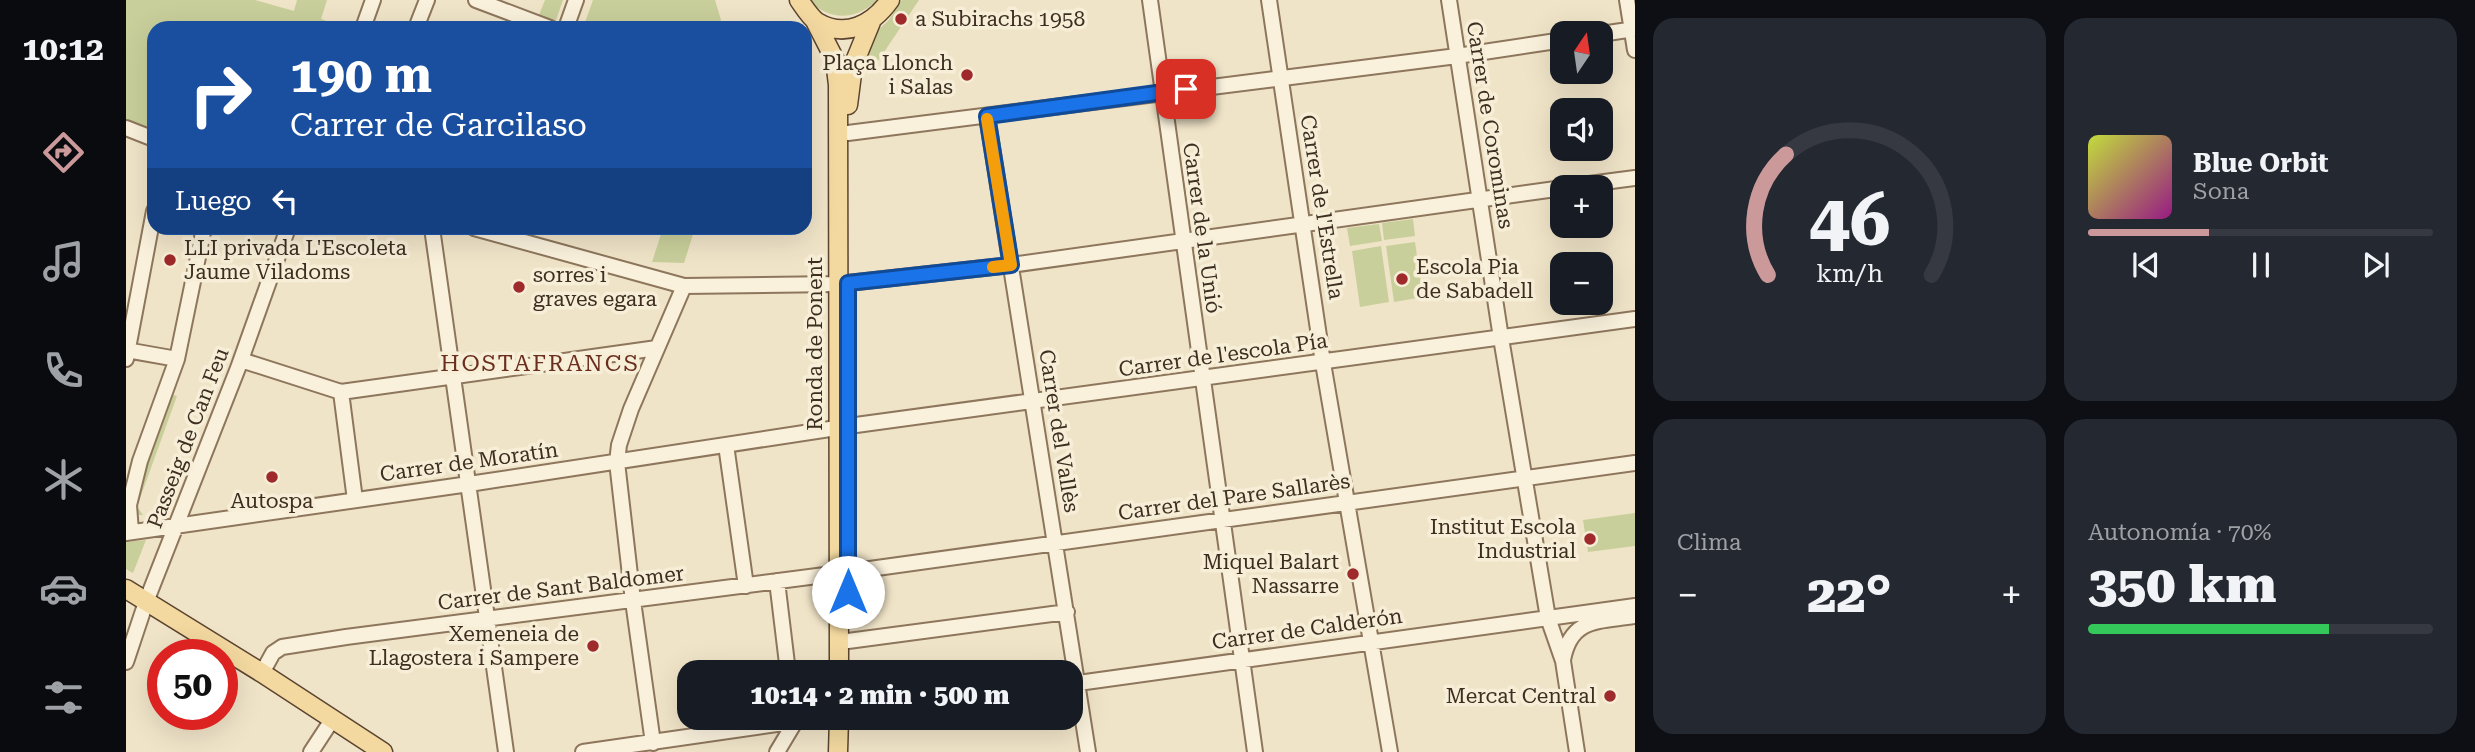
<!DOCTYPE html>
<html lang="es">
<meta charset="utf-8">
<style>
body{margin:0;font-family:"Roboto Serif",serif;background:#242831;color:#f1f3f6;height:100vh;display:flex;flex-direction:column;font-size:26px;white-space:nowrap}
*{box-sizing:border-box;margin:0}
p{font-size:23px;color:#9ea1a6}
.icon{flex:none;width:38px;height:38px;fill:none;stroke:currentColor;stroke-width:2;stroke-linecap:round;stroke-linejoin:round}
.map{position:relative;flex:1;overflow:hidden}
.sheet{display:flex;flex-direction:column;gap:18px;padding:18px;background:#0d0f14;width:840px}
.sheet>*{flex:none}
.banner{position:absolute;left:21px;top:21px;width:665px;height:214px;border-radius:21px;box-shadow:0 7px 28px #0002;background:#1a4fa0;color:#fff;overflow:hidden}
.needle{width:46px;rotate:13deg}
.buttons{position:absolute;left:1424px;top:21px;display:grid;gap:14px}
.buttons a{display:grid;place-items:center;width:63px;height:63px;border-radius:14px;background:#171b24;box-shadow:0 7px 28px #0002;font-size:35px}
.speed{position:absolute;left:21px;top:639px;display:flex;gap:14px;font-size:35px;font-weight:700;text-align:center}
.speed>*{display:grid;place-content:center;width:91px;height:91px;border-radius:50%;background:#171b24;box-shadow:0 7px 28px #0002;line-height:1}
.speed .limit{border:10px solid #d22;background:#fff;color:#111}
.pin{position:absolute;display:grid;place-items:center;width:60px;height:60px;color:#fff;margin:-30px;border-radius:14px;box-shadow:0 4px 10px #0006}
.me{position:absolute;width:77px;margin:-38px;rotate:0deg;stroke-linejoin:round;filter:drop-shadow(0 0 5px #0008)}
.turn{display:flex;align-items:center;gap:24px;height:147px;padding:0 28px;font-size:32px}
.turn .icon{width:91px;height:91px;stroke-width:2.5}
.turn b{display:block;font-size:49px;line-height:60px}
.then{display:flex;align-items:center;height:66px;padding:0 28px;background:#0003;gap:14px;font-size:26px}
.big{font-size:52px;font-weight:800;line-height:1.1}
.sheet .card{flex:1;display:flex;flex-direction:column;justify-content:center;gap:10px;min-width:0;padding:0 24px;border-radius:21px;background:#242831}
.sheet .dial{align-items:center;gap:0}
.dial svg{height:182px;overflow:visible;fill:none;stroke:#363941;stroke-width:7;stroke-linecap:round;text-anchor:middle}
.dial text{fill:#f1f3f6;stroke:none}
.song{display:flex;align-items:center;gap:21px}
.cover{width:84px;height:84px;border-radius:10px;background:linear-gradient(135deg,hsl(70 70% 55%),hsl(310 70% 35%))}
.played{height:7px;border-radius:4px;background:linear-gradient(90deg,#cc999b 35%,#363941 35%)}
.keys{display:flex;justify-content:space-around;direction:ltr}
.heat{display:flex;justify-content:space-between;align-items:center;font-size:38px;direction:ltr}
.charge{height:10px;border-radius:5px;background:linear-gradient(90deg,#34c759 70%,#363941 0)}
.sheet .tiles{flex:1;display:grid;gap:18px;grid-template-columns:repeat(2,1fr)}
.trip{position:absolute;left:551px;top:660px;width:406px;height:70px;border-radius:21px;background:#171b24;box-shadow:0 7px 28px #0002;font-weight:800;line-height:70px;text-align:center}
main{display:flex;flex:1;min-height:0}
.menu{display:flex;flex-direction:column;width:126px;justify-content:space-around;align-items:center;background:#090b0e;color:#9ea1a6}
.menu .icon{width:49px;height:49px}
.menu .active{color:#cc999b}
.menu b{font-size:32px;color:#f1f3f6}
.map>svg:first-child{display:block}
</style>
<main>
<nav class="menu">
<b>10:12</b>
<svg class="icon active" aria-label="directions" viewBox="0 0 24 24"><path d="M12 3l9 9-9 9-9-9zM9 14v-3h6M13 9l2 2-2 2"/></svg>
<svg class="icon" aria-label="music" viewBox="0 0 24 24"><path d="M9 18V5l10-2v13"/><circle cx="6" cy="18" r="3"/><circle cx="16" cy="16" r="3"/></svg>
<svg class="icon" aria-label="phone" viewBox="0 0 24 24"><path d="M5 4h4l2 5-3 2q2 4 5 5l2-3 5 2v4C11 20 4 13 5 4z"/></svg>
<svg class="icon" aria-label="climate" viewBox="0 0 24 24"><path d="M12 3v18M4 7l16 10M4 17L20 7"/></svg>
<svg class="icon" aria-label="car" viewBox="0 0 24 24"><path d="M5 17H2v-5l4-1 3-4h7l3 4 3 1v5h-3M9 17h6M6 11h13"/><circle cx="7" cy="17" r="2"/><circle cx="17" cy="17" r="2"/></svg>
<svg class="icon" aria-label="filters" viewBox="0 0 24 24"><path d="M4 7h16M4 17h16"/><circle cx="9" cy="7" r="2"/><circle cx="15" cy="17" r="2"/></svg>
</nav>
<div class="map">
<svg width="1509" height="752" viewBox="0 0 1509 752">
<rect width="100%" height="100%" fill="#f0e4c8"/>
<path fill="#c9cf9b" d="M0 0H129L168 11 171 0H201L195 19 210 24 209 28H28V139L0 128Z
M419 0H437L428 26 411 20Z
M467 0H589L595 20 592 28H457Z
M682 0H751C730 21 703 21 682 0Z
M776 0H793L748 67 734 66 745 36 762 21Z
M1287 219 1289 236 1258 240 1256 223Z
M1253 224 1256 241 1224 246 1221 228Z
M537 228H569L558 263 526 262Z
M1289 242 1297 297 1268 302 1260 246Z
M1255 246 1263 302 1234 307 1226 251Z
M44 394 51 396 12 504V508L17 515H9L7 512 12 484Z
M1509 513V546L1462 552 1457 520Z
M20 540 7 573 0 569V542Z"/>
<path fill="#a9c4bc" stroke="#6f938a" stroke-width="2" d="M1365 690 1366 699 1344 702 1343 693Z"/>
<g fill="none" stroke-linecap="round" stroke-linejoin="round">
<defs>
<path id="minor" d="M350 0 424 28
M1024 0 1129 752
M1143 0 1197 363 1264 752
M1323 0 1375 338 1422 618 1437 661 1451 752
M1501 0 1509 50
M237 28 247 0
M290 28 301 0
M440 28 450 0
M1475 34 1509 29
M861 116 962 752
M0 128 28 139
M722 133 1331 56 1437 40
M1440 187 1509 178
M306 228 380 752
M348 228 558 286 712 284 885 265 1437 188
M0 350 51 359
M0 359 28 211
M115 360 215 392 229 500
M215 392 531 348
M600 445 620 586
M5 532 3 505 14 461 51 359 78 228
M0 533 343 484 730 425 1509 319
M651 581 662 672
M722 641 941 612
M1437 660C1445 617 1473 622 1509 616
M0 662 20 602 112 368 162 228
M136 673 147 653 156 647 220 637 722 572 1509 463
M945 684 1509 606
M527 743 507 601 491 462 493 445 505 409 558 286
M185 752 206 720
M457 752 692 718
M651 752 669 722"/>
<path id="major" d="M673 0C678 7 684 17 691 22 720 39 747 24 764 0
M689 21 709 60 712 85 713 672
M722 105 727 66 745 22
M0 589 136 673 257 752
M712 752 713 718"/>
</defs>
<use href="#minor" stroke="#8d765c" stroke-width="18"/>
<use href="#major" stroke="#5b4430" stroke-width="21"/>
<use href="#minor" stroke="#faf1dc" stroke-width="14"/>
<use href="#major" stroke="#f3d9a0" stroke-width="18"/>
</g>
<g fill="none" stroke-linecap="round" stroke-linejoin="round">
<defs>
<path id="route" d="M722 592V283L885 265 861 116 1060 89"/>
</defs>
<use href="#route" stroke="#114b97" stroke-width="18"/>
<use href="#route" stroke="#1a73e8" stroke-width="12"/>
<path stroke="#f59e0b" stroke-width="12" d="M861 119 885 265 867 267"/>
</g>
<g fill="#9e2a2b" stroke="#f7eed8" stroke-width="2.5">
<circle cx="775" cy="19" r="7"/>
<circle cx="841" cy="75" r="7"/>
<circle cx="44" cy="260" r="7"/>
<circle cx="1276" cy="279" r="7"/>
<circle cx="393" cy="287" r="7"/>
<circle cx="146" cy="477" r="7"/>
<circle cx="1464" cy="539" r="7"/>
<circle cx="1227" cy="574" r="7"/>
<circle cx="467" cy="646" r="7"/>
<circle cx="1484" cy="696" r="7"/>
</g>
<g text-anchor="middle" stroke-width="7" stroke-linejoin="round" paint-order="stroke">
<g font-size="21" fill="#3d2e20" stroke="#f7eed8" text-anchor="end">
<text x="789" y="26" text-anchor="start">a Subirachs 1958</text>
<text x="827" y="70">Plaça Llonch<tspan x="827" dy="24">i Salas</tspan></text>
<text x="58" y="255" text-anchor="start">LLI privada L'Escoleta<tspan x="58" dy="24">Jaume Viladoms</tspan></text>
<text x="1290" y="274" text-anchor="start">Escola Pia<tspan x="1290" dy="24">de Sabadell</tspan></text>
<text x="407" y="282" text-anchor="start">sorres i<tspan x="407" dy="24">graves egara</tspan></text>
<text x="146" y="508" text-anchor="middle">Autospa</text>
<text x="1450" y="534">Institut Escola<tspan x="1450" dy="24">Industrial</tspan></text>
<text x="1213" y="569">Miquel Balart<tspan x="1213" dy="24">Nassarre</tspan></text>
<text x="453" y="641">Xemeneia de<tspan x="453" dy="24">Llagostera i Sampere</tspan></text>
<text x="1470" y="703">Mercat Central</text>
</g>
<g font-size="21" fill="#3d2e20" stroke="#f7eed8">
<text transform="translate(1364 125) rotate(81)" y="7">Carrer de Corominas</text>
<text transform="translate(1196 207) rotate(81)" y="7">Carrer de l'Estrella</text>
<text transform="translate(1076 228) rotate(82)" y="7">Carrer de la Unió</text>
<text transform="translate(689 344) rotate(-90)" y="7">Ronda de Ponent</text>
<text transform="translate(1097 355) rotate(-8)" y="7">Carrer de l'escola Pía</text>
<text transform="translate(933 431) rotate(81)" y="7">Carrer del Vallès</text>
<text transform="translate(62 438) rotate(-69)" y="7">Passeig de Can Feu</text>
<text transform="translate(343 462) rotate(-8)" y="7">Carrer de Moratín</text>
<text transform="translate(1108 497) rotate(-8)" y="7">Carrer del Pare Sallarès</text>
<text transform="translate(435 588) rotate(-7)" y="7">Carrer de Sant Baldomer</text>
<text transform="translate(1181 629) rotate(-8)" y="7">Carrer de Calderón</text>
</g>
<g font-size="23" letter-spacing="2" fill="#6b2e1e" stroke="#f7eed8">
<text x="414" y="371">HOSTAFRANCS</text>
</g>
</g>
</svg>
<div class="buttons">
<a><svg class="needle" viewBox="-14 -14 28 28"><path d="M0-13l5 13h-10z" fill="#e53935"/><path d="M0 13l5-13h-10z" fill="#9ea1a6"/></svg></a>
<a><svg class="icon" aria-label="sound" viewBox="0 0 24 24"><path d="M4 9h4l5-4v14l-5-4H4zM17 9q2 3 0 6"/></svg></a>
<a>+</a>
<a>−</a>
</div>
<div class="speed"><div class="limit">50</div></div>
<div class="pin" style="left:1060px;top:89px;background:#d93025"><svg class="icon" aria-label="arrive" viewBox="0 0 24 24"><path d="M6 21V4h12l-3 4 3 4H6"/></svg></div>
<svg class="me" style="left:722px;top:592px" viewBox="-20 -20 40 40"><circle r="19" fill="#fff"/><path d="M0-13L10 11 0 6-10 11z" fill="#1a73e8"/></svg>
<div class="trip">10:14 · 2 min · 500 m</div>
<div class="banner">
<div class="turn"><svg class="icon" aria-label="right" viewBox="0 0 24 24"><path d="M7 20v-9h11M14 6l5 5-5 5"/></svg><div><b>190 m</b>Carrer de Garcilaso</div></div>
<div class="then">Luego<svg class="icon" aria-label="left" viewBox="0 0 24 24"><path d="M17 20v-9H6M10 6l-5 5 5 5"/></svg></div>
</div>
</div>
<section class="sheet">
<div class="tiles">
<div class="card dial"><svg viewBox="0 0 100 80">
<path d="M14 69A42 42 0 1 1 86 69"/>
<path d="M14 69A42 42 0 0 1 22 16" stroke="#cc999b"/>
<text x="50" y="56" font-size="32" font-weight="700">46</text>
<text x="50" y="72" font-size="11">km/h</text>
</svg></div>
<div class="card">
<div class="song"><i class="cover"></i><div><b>Blue Orbit</b><p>Sona</p></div></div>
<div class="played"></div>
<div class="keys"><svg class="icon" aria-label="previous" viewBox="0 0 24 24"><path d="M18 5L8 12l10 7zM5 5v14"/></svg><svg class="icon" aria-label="pause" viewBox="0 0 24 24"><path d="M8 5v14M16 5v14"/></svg><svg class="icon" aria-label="next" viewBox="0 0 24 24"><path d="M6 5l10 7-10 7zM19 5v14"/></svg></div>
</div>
<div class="card"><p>Clima</p>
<div class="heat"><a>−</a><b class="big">22°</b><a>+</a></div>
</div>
<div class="card"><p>Autonomía · 70%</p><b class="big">350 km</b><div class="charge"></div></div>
</div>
</section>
</main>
